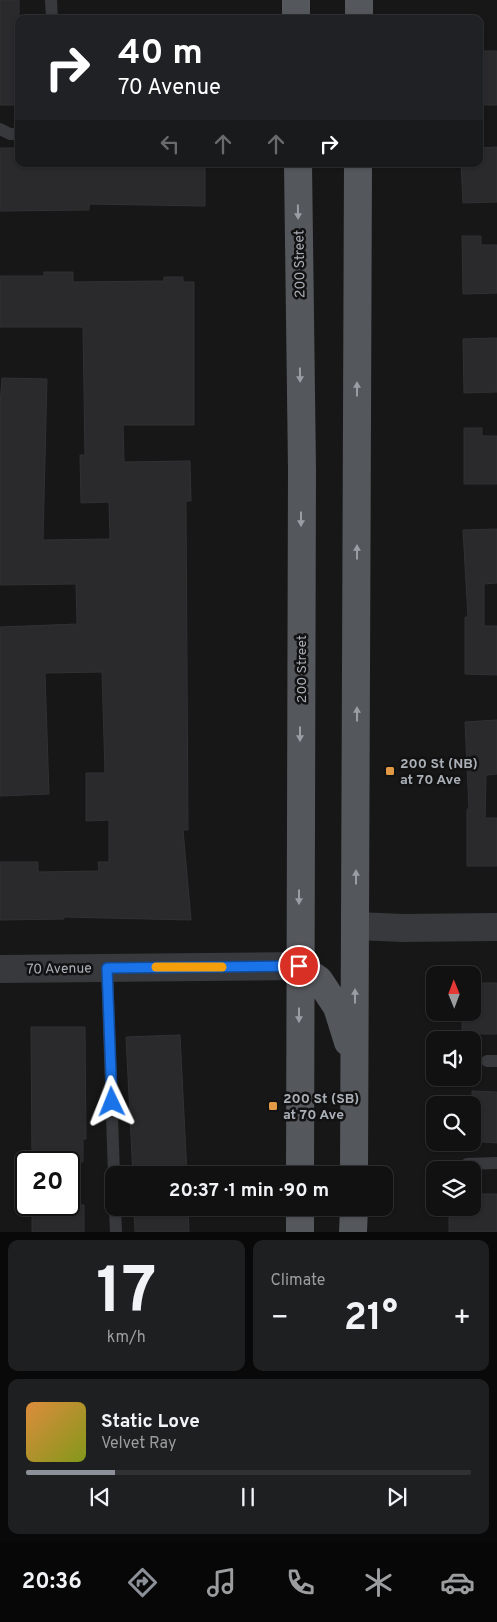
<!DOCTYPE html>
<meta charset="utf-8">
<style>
body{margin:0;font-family:Overpass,sans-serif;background:#1e1f20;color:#f1f3f6;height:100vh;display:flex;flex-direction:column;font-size:19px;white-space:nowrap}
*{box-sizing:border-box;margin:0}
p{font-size:16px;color:#9c9d9f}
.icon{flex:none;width:28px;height:28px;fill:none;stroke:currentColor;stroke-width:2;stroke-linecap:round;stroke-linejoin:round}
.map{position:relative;height:1232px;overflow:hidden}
.side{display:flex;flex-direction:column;gap:8px;padding:8px;background:#09090a;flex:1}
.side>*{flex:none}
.hud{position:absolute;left:15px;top:15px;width:468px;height:152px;border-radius:10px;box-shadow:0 1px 4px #0004,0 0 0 1px #303132;background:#202124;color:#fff;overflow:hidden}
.needle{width:32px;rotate:359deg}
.controls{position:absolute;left:426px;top:966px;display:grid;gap:10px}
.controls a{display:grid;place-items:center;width:55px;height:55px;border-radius:10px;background:#111112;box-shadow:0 1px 4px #0004,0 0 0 1px #303132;font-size:25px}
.speed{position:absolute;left:15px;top:1151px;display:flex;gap:10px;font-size:25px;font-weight:700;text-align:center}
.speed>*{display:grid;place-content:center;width:65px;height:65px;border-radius:50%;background:#111112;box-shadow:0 1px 4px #0004,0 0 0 1px #303132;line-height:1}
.speed .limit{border:2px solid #111;border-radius:8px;background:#fff;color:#111}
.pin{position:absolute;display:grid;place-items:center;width:42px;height:42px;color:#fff;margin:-21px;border:2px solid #fff;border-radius:50%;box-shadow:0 1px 5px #0007}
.me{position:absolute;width:55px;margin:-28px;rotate:358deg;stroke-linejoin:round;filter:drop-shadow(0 0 4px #0008)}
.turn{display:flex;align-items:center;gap:18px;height:105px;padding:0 20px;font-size:22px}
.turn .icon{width:65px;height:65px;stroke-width:2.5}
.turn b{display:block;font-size:35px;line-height:42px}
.lanes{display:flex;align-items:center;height:48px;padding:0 20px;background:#0003;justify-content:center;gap:25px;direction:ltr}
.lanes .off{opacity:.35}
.big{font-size:38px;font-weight:700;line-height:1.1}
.side .card{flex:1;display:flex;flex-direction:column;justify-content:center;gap:8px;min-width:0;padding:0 18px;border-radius:10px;background:#1e1f20}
.side .dial{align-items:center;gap:0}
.dial b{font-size:65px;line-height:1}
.song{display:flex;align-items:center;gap:15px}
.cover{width:60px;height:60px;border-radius:8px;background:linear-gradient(135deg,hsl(30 70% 55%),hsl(70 70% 35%))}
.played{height:5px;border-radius:2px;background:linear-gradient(90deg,#8c9099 20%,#303132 20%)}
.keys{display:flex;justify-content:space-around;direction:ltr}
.heat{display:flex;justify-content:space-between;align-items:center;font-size:28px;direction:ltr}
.side .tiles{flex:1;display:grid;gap:8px;grid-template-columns:1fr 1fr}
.card:last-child{grid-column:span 2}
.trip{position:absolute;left:105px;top:1166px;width:288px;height:50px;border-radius:10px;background:#111112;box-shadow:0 1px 4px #0004,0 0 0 1px #303132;font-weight:700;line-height:50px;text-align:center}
.tab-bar{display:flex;height:80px;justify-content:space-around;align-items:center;background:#070707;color:#9c9d9f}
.tab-bar .icon{width:35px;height:35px}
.tab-bar .current{color:#8c9099}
.tab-bar b{font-size:22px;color:#f1f3f6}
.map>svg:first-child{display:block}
</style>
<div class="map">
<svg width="497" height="1232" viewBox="0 0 497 1232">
<rect width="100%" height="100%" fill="#171718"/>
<path fill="#2a2a2c" stroke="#313134" d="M0 0H19V105H0Z
M479 51H497V105H479Z
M497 147V202L463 203 461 164H479V148Z
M0 148H19V164H205V206L89 204V210L0 211Z
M462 236H481V245H497V293L463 294Z
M44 272H73V282L164 281V277H183V282H194V425H123L124 462 190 461 191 501H186L188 830H183L191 920 64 917V919L0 920V862H38V872L99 871 98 862H109V820L86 821V773H105L102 672 45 673 49 794 0 796V627L77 624V621L76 584 0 585V405L2 378 47 379 43 540 110 539 109 502 81 503 80 455H85L83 327H0V276H44Z
M497 338V392L464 393 463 339Z
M464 428H482V436H497V484H464Z
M497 529V583L484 584V626H497V675L465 674V617H468L463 530Z
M497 720V774L486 775 485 818H497V866H467V809H469L465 722Z
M472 983H497V1034H462V1012H472Z
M31 1027H85L86 1139H83V1162H32Z
M180 1035 187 1175H133L126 1037Z
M472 1091 497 1092V1143L472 1141Z
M472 1194H497V1232H449V1208H472Z
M32 1205H84V1232H32Z
M134 1208H188L189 1232H135Z"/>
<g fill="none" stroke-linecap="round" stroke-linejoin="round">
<path stroke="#38393d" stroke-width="12" d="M51 0 52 19
M0 129 10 134H19
M107 968 114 1175
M487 1061H497
M467 1164 497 1163
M115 1208 116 1232"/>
<path stroke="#38393d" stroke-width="28" d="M356 926 403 928 497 927
M0 969 299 966"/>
<path stroke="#54575c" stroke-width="28" d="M296 0V19
M359 19V0
M298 164 302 470 300 1175
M299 966 319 980 337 1007 348 1042
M354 1175 358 164
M300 1208V1232
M353 1232 354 1208"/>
</g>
<defs><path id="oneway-solid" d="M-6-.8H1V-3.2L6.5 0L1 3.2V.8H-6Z" transform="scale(1.25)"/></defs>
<g fill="#999ea5">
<use href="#oneway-solid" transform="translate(298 212) rotate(89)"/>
<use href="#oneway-solid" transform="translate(300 375) rotate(89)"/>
<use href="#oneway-solid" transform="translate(357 389) rotate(-90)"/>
<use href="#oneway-solid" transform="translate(301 519) rotate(90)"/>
<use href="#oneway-solid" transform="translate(357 552) rotate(-90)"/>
<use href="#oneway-solid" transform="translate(357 714) rotate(-90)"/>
<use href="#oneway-solid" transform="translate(300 734) rotate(90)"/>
<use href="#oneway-solid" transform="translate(356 877) rotate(-90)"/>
<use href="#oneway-solid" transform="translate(299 897) rotate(90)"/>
<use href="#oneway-solid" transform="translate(355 996) rotate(-90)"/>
<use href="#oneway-solid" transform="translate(299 1015) rotate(90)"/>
</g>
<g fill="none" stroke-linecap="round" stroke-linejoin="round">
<defs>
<path id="route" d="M112 1102 107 968 299 966"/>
</defs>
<use href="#route" stroke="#114b97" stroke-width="12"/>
<use href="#route" stroke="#1a73e8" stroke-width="9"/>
<path stroke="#f59e0b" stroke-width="9" d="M156 967H222"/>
</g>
<g fill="#e19946" stroke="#121213" stroke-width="2">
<rect x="385" y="766" width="10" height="10" rx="2.5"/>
<rect x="268" y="1101" width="10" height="10" rx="2.5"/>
</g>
<g text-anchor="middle" stroke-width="5" stroke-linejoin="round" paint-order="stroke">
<g font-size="14" fill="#aab0b7" stroke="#121213">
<text transform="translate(299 264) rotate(-91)" y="5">200 Street</text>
<text transform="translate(301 669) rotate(-90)" y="5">200 Street</text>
<text transform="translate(59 968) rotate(-1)" y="5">70 Avenue</text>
</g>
<g font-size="14" font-weight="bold" fill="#aab0b7" stroke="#121213" text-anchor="start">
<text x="400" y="768">200 St (NB)<tspan x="400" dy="16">at 70 Ave</tspan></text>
<text x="283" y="1103">200 St (SB)<tspan x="283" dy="16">at 70 Ave</tspan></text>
</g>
</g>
</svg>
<div class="controls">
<a><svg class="needle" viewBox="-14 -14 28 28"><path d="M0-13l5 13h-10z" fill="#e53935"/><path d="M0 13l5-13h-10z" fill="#9c9d9f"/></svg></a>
<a><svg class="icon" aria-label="sound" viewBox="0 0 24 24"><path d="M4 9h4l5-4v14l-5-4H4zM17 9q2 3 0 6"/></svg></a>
<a><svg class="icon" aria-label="search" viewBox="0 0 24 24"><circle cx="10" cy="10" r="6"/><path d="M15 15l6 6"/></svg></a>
<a><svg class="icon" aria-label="layers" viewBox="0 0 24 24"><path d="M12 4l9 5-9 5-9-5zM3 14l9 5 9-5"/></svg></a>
</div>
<div class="speed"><div class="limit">20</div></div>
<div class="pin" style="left:299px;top:966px;background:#d93025"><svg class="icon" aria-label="arrive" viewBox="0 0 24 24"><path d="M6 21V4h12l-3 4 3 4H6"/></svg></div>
<svg class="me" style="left:112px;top:1102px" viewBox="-20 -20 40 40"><path d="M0-17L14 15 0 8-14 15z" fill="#1a73e8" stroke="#fff" stroke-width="4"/></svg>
<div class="trip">20:37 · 1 min · 90 m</div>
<div class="hud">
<div class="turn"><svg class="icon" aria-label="right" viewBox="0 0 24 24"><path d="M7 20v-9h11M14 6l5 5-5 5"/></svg><div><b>40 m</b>70 Avenue</div></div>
<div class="lanes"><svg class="icon off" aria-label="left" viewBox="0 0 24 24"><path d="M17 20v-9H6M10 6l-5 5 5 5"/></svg><svg class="icon off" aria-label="ahead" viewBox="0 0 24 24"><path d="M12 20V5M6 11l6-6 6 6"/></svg><svg class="icon off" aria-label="ahead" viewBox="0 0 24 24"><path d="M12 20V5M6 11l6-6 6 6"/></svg><svg class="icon" aria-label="right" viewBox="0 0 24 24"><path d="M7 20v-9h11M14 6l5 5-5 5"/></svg></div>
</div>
</div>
<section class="side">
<div class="tiles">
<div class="card dial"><b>17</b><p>km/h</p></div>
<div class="card"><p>Climate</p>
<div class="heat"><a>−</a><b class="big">21°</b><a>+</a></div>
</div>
<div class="card">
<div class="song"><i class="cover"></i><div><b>Static Love</b><p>Velvet Ray</p></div></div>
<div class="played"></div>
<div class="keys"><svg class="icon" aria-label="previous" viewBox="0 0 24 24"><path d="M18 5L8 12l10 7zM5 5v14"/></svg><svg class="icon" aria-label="pause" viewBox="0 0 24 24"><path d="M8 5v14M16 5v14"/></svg><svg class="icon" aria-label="next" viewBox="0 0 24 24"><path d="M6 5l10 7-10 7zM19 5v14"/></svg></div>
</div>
</div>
</section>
<nav class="tab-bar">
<b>20:36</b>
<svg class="icon current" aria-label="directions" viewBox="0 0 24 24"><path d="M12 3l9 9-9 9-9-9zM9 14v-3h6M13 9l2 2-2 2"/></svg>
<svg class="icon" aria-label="music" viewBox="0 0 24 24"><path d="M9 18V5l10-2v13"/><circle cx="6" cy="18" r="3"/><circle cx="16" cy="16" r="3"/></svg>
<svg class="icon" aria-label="phone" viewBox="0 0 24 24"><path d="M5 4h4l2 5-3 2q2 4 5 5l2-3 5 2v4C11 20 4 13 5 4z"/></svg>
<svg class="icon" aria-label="climate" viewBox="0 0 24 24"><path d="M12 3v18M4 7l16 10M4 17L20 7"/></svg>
<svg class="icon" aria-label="car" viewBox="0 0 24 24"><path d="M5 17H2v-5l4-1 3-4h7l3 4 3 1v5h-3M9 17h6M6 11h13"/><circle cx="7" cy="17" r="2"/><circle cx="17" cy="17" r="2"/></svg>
</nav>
